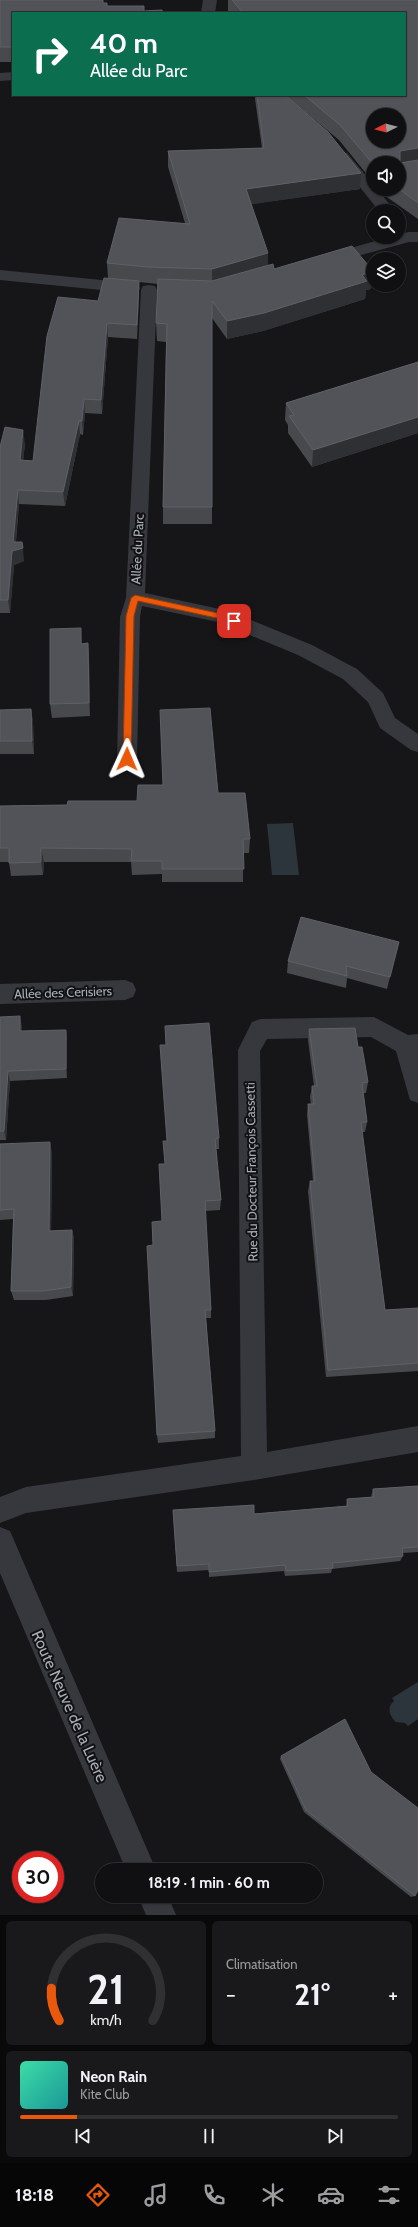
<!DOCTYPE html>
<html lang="fr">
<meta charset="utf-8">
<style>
body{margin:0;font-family:Cabin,sans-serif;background:#19191b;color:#f1f3f6;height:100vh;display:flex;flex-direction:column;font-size:15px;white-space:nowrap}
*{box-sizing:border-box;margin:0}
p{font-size:13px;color:#9c9d9f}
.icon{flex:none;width:22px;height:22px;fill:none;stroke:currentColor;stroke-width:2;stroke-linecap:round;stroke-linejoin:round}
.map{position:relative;height:1915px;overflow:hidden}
.sheet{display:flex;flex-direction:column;gap:6px;padding:6px;background:#09090a;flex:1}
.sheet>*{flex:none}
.hud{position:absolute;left:12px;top:12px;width:394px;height:84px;border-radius:0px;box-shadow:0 1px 3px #0004,0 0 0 1px #303032;background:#0b6e4f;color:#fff;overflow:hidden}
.needle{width:26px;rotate:264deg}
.tools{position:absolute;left:366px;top:108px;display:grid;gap:8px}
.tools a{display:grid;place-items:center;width:40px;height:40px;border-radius:50%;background:#101012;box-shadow:0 1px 3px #0004,0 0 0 1px #303032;font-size:20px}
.speed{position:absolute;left:12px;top:1851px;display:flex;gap:8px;font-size:20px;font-weight:700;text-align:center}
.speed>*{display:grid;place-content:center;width:52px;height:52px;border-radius:50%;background:#101012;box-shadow:0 1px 3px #0004,0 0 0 1px #303032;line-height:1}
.speed .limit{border:6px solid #d22;background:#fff;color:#111}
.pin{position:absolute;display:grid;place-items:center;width:34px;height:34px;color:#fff;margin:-17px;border-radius:8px;box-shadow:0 2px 6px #0006}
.me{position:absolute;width:44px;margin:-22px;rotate:1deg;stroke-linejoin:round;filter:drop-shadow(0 0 3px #0008)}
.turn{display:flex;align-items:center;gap:14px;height:84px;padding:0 12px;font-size:18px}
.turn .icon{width:52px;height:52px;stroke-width:2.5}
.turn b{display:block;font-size:28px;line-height:34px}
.big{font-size:30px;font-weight:800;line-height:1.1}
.sheet .card{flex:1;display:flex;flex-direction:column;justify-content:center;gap:6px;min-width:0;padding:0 14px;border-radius:6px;background:#19191b}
.sheet .dial{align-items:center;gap:0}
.dial svg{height:104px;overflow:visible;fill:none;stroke:#303032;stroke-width:7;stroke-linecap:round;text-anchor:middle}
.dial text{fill:#f1f3f6;stroke:none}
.song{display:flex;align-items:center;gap:12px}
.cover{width:48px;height:48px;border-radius:6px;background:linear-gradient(135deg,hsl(160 70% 55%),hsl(180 70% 35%))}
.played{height:4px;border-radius:2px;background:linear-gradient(90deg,#ea580c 15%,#303032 15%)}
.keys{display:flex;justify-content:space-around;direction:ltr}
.heat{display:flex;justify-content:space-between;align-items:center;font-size:22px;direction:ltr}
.sheet .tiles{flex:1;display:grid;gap:6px;grid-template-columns:1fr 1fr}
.card:last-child{grid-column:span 2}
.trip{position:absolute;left:95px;top:1863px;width:228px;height:40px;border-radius:20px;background:#101012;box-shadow:0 1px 3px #0004,0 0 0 1px #303032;font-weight:800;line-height:40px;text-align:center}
.menu{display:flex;height:64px;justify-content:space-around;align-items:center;background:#060607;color:#9c9d9f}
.menu .icon{width:28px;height:28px}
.menu .on{color:#ea580c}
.menu b{font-size:18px;color:#f1f3f6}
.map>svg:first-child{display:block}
</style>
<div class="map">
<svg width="418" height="1915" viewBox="0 0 418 1915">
<rect width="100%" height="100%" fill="#161618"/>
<path fill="#2c353c" d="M293 823 299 875H272L267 824Z
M418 1682V1719L408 1726 405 1723 396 1722C390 1717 386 1707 394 1701L392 1698Z"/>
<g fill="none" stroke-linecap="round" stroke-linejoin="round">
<path fill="#37383d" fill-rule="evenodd" d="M203 0H217L215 13H201Z
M13 72V80L0 81V73Z
M342 152 347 153 373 184V189H377L395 211H379L335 156 337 153Z
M408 232H418V242H409L328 264 322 262 320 259 322 256 390 237H399V235Z
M0 270 132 283 138 284 140 288 138 292 132 293 0 280Z
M149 285 155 286 157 290 145 593 229 611 312 645 357 669 383 693 395 718 418 734V752L411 750 380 728 368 702 343 679 298 655 218 622 142 606 140 617 137 759 134 765 127 767 120 765 117 759 120 617 126 598 141 290 143 286Z
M125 980 133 983 136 990 133 997 125 1000 0 1004V984Z
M374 1017 408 1035 418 1034V1103L410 1100 396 1051 371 1037 267 1039 260 1051 267 1452 418 1426V1452L254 1480 26 1513 0 1523V1497L26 1487 241 1456 238 1050 252 1022 260 1019Z"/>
<path fill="#37383d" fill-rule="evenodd" d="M0 1527 10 1531 156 1870H126L0 1573Z
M138 1896H168L176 1915H146Z"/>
</g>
<path fill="#47494d" d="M0 0H103V3L108 6 145 11 13 13V62H0Z
M228 0H418V219L384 195 379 189H399L373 163V182L339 140 287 97V95H405V13H229L228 11Z
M255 95H285L360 189 251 204 268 265 274 269 371 289 366 290 365 299 263 331 227 339 212 318V524H163V507L166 342 157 341 156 323 158 284 139 282V295L137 339 108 337 102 414 85 413 83 435 80 434 65 506 19 504 16 542 24 561 14 565 10 613H0V447L25 444 23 460 33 461 108 278 107 263 185 223 168 167V151L262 148 255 99Z
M418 362V433L312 467 288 433V425L285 420 286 403Z
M88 643 89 657 90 716 52 718 50 704 83 644Z
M31 709 33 722 34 754H0V710Z
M218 793 250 839 249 853H243V882H162V874L132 875 131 862H44L43 875 11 876 9 862H0V806L67 805 137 801Z
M399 942 396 953 387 989 347 978 346 988 287 973 288 961Z
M0 1017 22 1026V1031L66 1030 67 1040V1078L10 1081 6 1140H0Z
M309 1029 358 1047 368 1082 366 1093H363L367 1122 365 1132H362L385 1310 418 1308V1371L326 1377 308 1191 310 1181H313L307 1115 308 1104H311L310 1097 312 1086H314L308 1040Z
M219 1138V1149H216L221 1200 220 1210 205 1211 211 1310V1318H206L215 1431V1438L158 1443 157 1435 153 1245 162 1221 165 1164 166 1141Z
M0 1144 52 1152 51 1231 72 1230 74 1239 73 1296 46 1300H14L11 1291 13 1219 0 1220Z
M418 1486V1552L403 1553V1556L400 1561 332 1569 331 1573 285 1576 284 1571 209 1577V1570L177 1572 173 1510 254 1514 346 1506 347 1499 371 1497 373 1489Z
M281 1756 415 1896 411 1897 304 1812 280 1759Z"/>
<path fill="#2f3033" d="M418 148V163L399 166 400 151Z
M361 173 360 189 246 205V189Z
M268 253V270L212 285V269Z
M373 271 371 289 366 290 365 299 263 331 227 339V321Z
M139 281V295L137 339V325Z
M107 323 108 337 102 414 101 400Z
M84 399 85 413 83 435 82 421Z
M418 417V433L312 467 313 450Z
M79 421 80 434 65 506 63 492Z
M23 430 25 444 22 474 20 460Z
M18 490 19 504 15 550 23 548 24 561 14 565 10 613 8 600Z
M81 628 82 642 83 657 81 644Z
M88 643 89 657 90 716 89 703Z
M31 709 33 722 34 754 32 741Z
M41 848 44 862 43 875 41 862Z
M20 1016 22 1026V1041L20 1031Z
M66 1030 67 1040V1078L66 1069Z
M8 1071 10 1081 6 1140 4 1131Z
M50 1142 52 1152 51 1240 49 1231Z
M72 1230 74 1239 73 1296 71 1287Z"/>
<path fill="#525359" stroke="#5f6168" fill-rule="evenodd" d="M0 0H103V3H107V6H144V11L162 10 163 13H13V47H0Z
M232 0H418V148L400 151V163L418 160V203L399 189V163H373V164L340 125 304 95H405V13H243ZM373 115H399V141H373Z
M257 95H285L328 132 361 173 246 189 268 253 212 269 148 267 107 263 119 218 190 224 168 151 264 148Z
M352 246 373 271 362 275 367 281 264 313 227 321 212 301V507H163L167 324 156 323 158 279 212 281 273 264 274 269Z
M104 278 139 281 137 325 107 323 101 400 84 399 82 421H79L63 492 18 490 13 542H22L23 548 12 551 8 600H0V447L5 427 23 430 20 460 33 461 47 336 58 297 98 301Z
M418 362V417L313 450 289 416 294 415 286 403Z
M81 628V644L88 643 89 703 50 704V629Z
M210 708 218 793H245L250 839H243L244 869H162V861H131L132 849 41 848V862L9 863V848H0V806L67 805 68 801H137L138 785H163L160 710Z
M31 709 32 741H0V710Z
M301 917 399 942 390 977 346 966 347 976 288 961Z
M20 1016V1031L66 1030V1069L8 1071 4 1131H0V1017Z
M209 1023 219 1138 215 1139 221 1200 205 1201 211 1310H205L215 1431 157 1435 147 1246 153 1245 152 1222 162 1221 159 1164H165L163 1141H167L160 1045H166L165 1026Z
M355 1028 358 1047H362L368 1082 362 1083 367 1122H361L385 1310 418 1308V1363L328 1370 310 1181H315L308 1104H314L312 1086H317L309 1029Z
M50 1142 49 1231 72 1230 71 1287 43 1291H11L14 1209 0 1210V1144Z
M418 1486V1547L402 1548 403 1556 332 1563 333 1568 286 1571 285 1565 209 1572V1564L177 1566 173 1510 254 1505V1514L348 1506 347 1499 374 1497 373 1489Z
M345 1719 371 1772 418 1808V1890L415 1896 306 1810 281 1756Z"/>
<path fill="#ea580c" stroke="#983908" d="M135 595 222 614 238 621 234 624 221 619 138 601 134 616 131 759 127 762 123 759 126 616 131 598Z"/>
<g text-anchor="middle" stroke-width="4" stroke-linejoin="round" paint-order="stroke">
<g font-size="13" fill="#a8adb8" stroke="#111113">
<text transform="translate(137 549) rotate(-87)" y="5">Allée du Parc</text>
<text transform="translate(63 992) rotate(-2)" y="5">Allée des Cerisiers</text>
<text transform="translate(251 1172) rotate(-91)" y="5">Rue du Docteur François Cassetti</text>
</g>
<g font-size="16" fill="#a8adb8" stroke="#111113">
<text transform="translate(70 1706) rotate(66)" y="6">Route Neuve de la Luère</text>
</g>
</g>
</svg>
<div class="tools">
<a><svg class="needle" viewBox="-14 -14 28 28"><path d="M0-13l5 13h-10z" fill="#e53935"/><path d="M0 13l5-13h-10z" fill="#9c9d9f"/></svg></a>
<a><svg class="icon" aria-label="sound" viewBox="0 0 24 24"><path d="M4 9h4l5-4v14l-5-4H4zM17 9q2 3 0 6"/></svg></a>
<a><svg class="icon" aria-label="search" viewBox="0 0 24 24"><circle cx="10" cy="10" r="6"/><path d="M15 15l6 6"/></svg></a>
<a><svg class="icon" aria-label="layers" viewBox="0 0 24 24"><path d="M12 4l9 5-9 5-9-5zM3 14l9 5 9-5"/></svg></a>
</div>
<div class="speed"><div class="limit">30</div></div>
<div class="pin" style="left:234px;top:621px;background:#d93025"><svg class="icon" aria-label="arrive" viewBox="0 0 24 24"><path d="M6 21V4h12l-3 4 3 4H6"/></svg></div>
<svg class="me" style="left:127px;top:759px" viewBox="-20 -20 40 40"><path d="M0-17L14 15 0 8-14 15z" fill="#ea580c" stroke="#fff" stroke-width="4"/></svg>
<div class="trip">18:19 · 1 min · 60 m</div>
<div class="hud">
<div class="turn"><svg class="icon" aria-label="right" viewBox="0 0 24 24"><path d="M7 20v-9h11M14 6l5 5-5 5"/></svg><div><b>40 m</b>Allée du Parc</div></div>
</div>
</div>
<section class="sheet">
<div class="tiles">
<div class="card dial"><svg viewBox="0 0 100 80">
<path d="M14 69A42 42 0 1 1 86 69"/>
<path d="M14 69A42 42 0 0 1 8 44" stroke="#ea580c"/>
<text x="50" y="56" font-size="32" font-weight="700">21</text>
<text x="50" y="72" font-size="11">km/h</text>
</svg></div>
<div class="card"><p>Climatisation</p>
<div class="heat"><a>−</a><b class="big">21°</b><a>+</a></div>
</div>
<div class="card">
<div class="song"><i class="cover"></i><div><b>Neon Rain</b><p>Kite Club</p></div></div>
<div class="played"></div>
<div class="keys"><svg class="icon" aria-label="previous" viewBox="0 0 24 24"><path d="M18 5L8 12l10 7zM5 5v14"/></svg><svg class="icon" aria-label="pause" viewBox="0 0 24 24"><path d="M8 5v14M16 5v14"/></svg><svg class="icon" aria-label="next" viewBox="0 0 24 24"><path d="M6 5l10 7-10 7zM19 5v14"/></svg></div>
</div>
</div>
</section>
<nav class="menu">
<b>18:18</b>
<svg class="icon on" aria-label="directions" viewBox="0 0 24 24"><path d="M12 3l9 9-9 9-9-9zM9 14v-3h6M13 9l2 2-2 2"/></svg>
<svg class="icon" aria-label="music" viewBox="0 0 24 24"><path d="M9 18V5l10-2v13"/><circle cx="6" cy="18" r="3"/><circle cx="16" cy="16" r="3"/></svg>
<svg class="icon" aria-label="phone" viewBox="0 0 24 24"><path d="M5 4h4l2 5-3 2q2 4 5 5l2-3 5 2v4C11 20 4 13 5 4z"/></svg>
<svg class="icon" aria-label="climate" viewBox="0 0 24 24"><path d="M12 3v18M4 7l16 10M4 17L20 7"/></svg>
<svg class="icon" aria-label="car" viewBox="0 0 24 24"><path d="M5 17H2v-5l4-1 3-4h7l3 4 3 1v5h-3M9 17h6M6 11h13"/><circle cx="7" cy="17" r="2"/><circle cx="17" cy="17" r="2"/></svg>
<svg class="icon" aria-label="filters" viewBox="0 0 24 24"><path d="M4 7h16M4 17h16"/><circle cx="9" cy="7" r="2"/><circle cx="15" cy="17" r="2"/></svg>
</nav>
